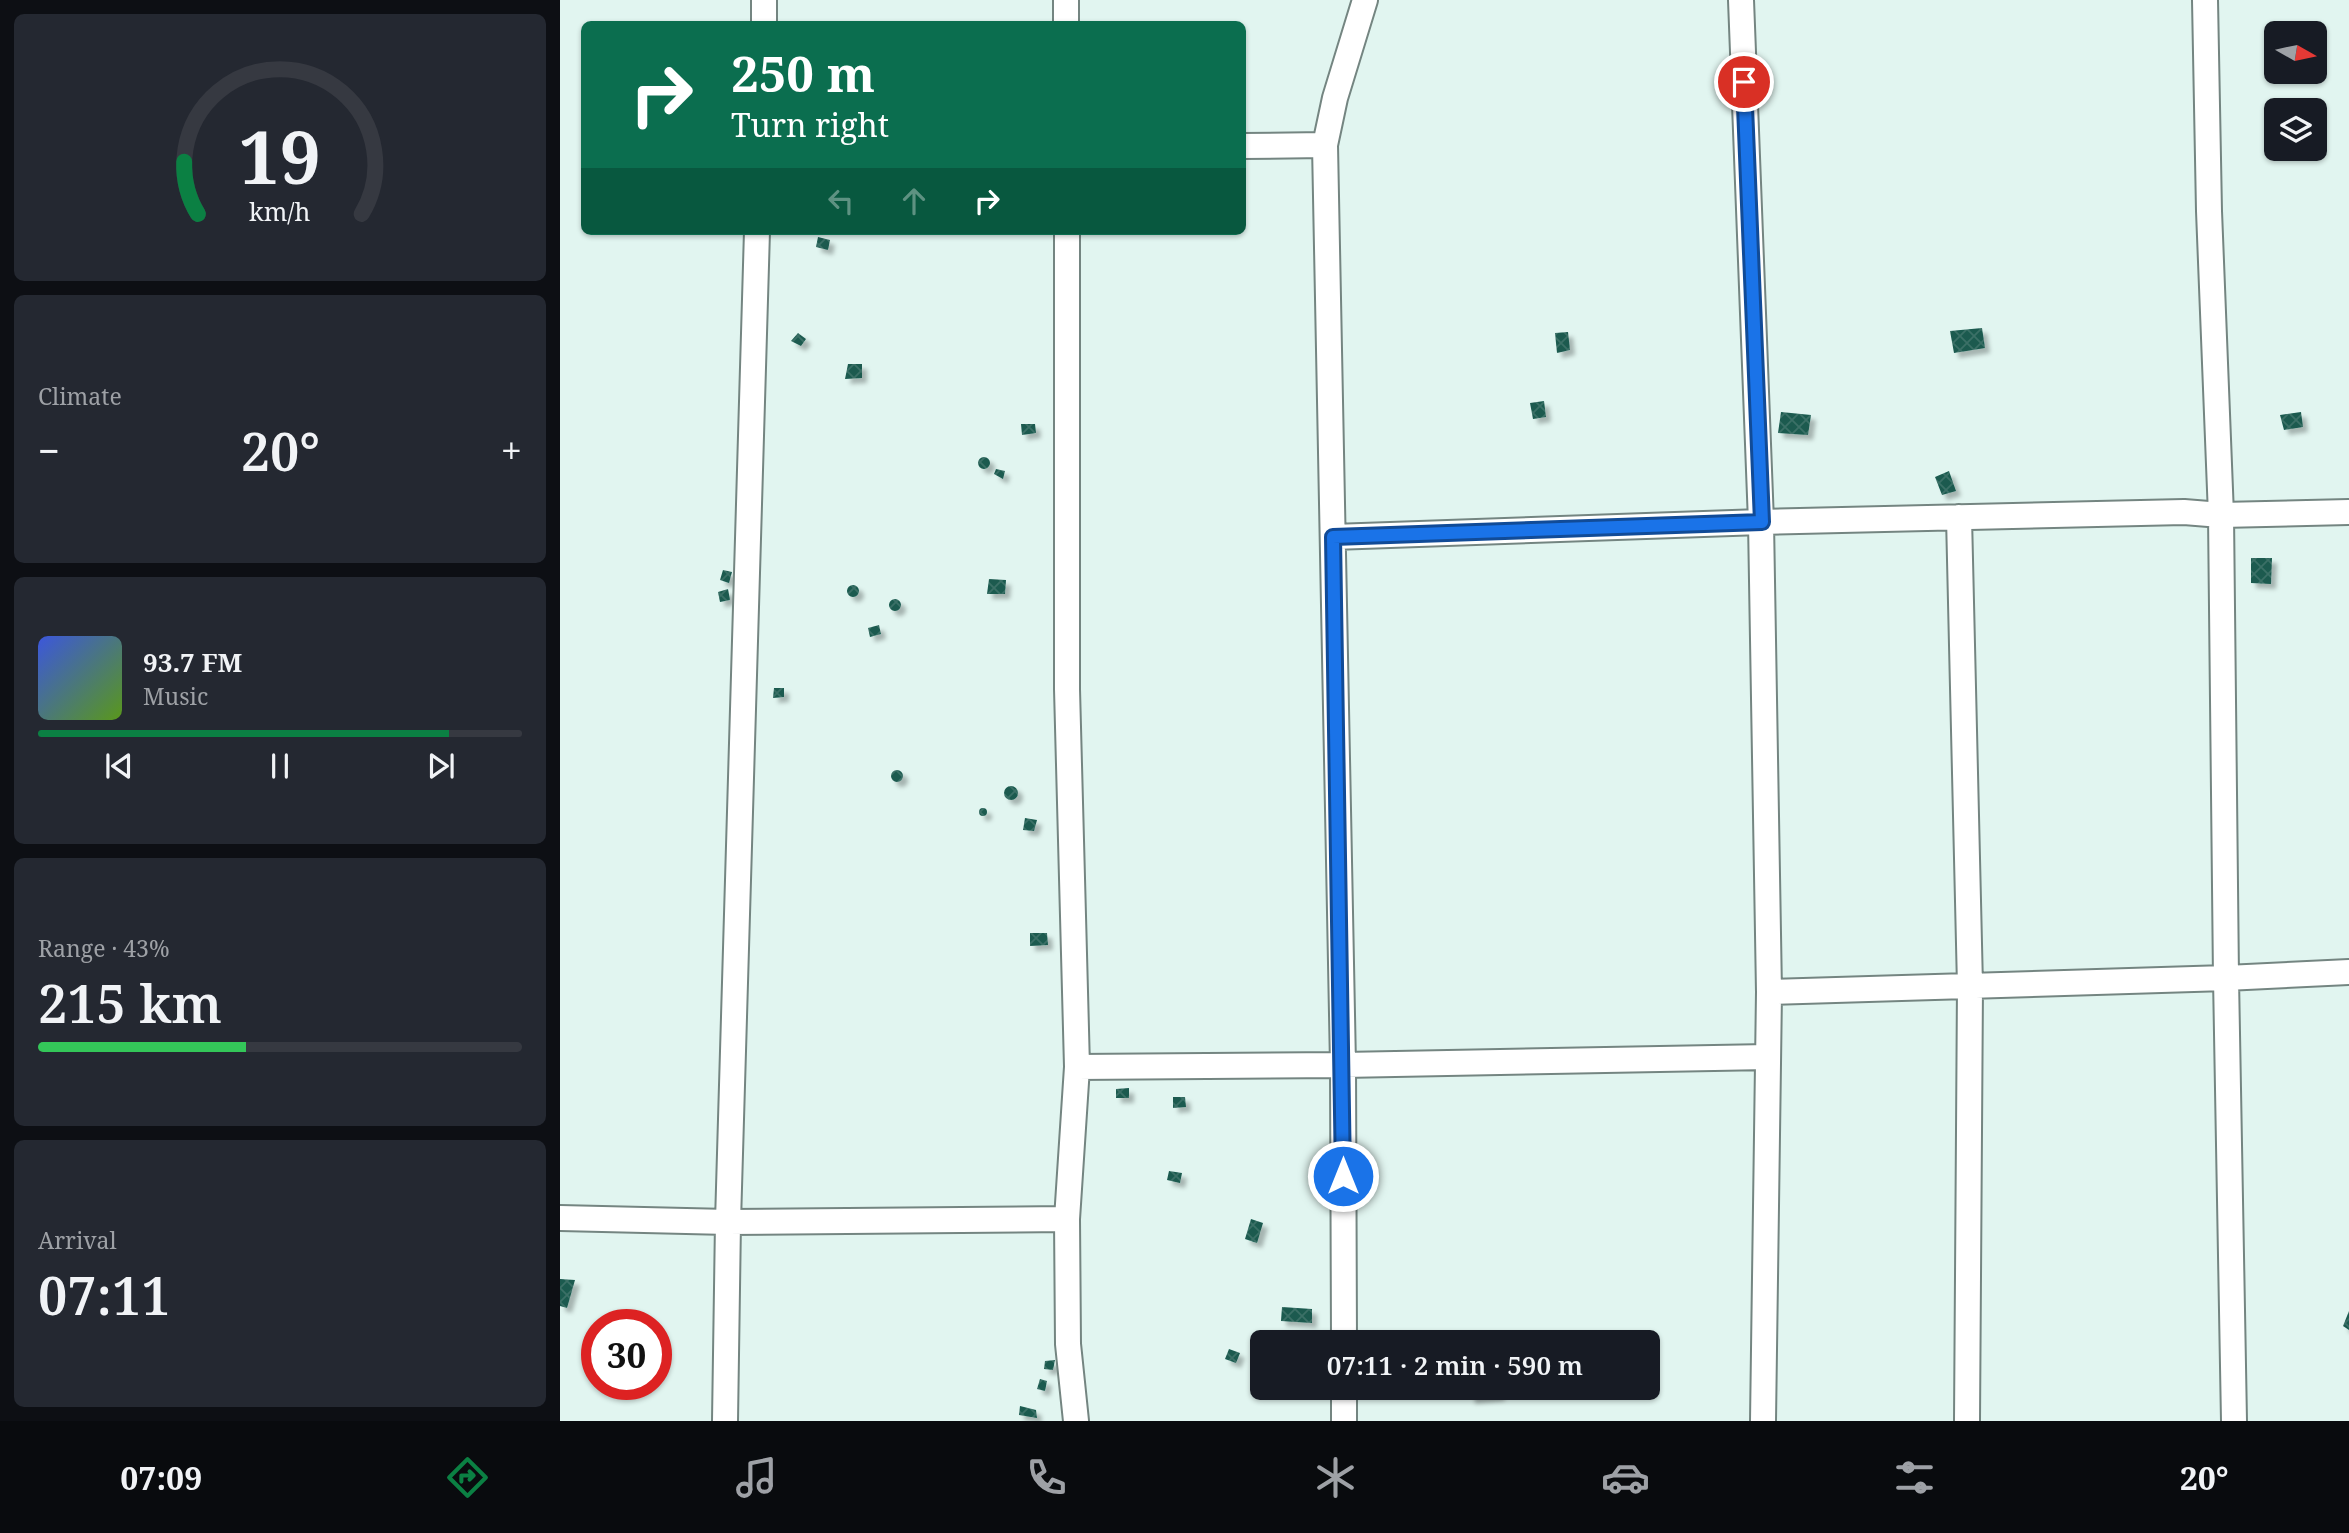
<!DOCTYPE html>
<meta charset="utf-8">
<style>
body{margin:0;font-family:"Noto Serif",serif;background:#242831;color:#f1f3f6;height:100vh;display:flex;flex-direction:column;font-size:26px;white-space:nowrap}
*{box-sizing:border-box;margin:0}
p{font-size:23px;color:#9ea1a6}
.icon{flex:none;width:38px;height:38px;fill:none;stroke:currentColor;stroke-width:2;stroke-linecap:round;stroke-linejoin:round}
.map{position:relative;flex:1;overflow:hidden}
.details{display:flex;flex-direction:column;gap:14px;padding:14px;background:#0d0f14;width:560px}
.details>*{flex:none}
.top-card{position:absolute;left:21px;top:21px;width:665px;height:214px;border-radius:10px;box-shadow:0 2px 5px #0004;background:#0b6e4f;color:#fff;overflow:hidden}
.needle{width:46px;rotate:99deg}
.tools{position:absolute;left:1704px;top:21px;display:grid;gap:14px}
.tools a{display:grid;place-items:center;width:63px;height:63px;border-radius:10px;background:#171b24;box-shadow:0 2px 5px #0004;font-size:35px}
.speed{position:absolute;left:21px;top:1309px;display:flex;gap:14px;font-size:35px;font-weight:700;text-align:center}
.speed>*{display:grid;place-content:center;width:91px;height:91px;border-radius:50%;background:#171b24;box-shadow:0 2px 5px #0004;line-height:1}
.speed .limit{border:10px solid #d22;background:#fff;color:#111}
.pin{position:absolute;display:grid;place-items:center;width:60px;height:60px;color:#fff;margin:-30px;border:4px solid #fff;border-radius:50%;box-shadow:0 2px 7px #0007}
.me{position:absolute;width:77px;margin:-38px;rotate:0deg;stroke-linejoin:round;filter:drop-shadow(0 0 5px #0008)}
.turn{display:flex;align-items:center;gap:24px;height:147px;padding:0 35px;font-size:32px}
.turn .icon{width:91px;height:91px;stroke-width:2.5}
.turn b{display:block;font-size:49px;line-height:60px}
.lanes{display:flex;align-items:center;height:66px;padding:0 35px;background:#0003;justify-content:center;gap:35px;direction:ltr}
.lanes .off{opacity:.35}
.big{font-size:52px;font-weight:600;line-height:1.1}
.details .widget{flex:1;display:flex;flex-direction:column;justify-content:center;gap:10px;min-width:0;padding:0 24px;border-radius:10px;background:#242831}
.details .dial{align-items:center;gap:0}
.dial svg{height:182px;overflow:visible;fill:none;stroke:#363941;stroke-width:7;stroke-linecap:round;text-anchor:middle}
.dial text{fill:#f1f3f6;stroke:none}
.song{display:flex;align-items:center;gap:21px}
.cover{width:84px;height:84px;border-radius:10px;background:linear-gradient(135deg,hsl(230 70% 55%),hsl(90 70% 35%))}
.played{height:7px;border-radius:4px;background:linear-gradient(90deg,#0b8043 85%,#363941 85%)}
.keys{display:flex;justify-content:space-around;direction:ltr}
.heat{display:flex;justify-content:space-between;align-items:center;font-size:38px;direction:ltr}
.charge{height:10px;border-radius:5px;background:linear-gradient(90deg,#34c759 43%,#363941 0)}
.trip{position:absolute;left:690px;top:1330px;width:410px;height:70px;border-radius:10px;background:#171b24;box-shadow:0 2px 5px #0004;font-weight:600;line-height:70px;text-align:center}
.tabs{display:flex;height:112px;justify-content:space-around;align-items:center;background:#090b0e;color:#9ea1a6}
.tabs .icon{width:49px;height:49px}
.tabs .current{color:#0b8043}
.tabs b{font-size:32px;color:#f1f3f6}
main{display:flex;flex:1;min-height:0}
.map>svg:first-child{display:block}
</style>
<main>
<section class="details">
<div class="widget dial"><svg viewBox="0 0 100 80">
<path d="M14 69A42 42 0 1 1 86 69"/>
<path d="M14 69A42 42 0 0 1 8 46" stroke="#0b8043"/>
<text x="50" y="56" font-size="32" font-weight="700">19</text>
<text x="50" y="72" font-size="11">km/h</text>
</svg></div>
<div class="widget"><p>Climate</p>
<div class="heat"><a>−</a><b class="big">20°</b><a>+</a></div>
</div>
<div class="widget">
<div class="song"><i class="cover"></i><div><b>93.7 FM</b><p>Music</p></div></div>
<div class="played"></div>
<div class="keys"><svg class="icon" aria-label="previous" viewBox="0 0 24 24"><path d="M18 5L8 12l10 7zM5 5v14"/></svg><svg class="icon" aria-label="pause" viewBox="0 0 24 24"><path d="M8 5v14M16 5v14"/></svg><svg class="icon" aria-label="next" viewBox="0 0 24 24"><path d="M6 5l10 7-10 7zM19 5v14"/></svg></div>
</div>
<div class="widget"><p>Range · 43%</p><b class="big">215 km</b><div class="charge"></div></div>
<div class="widget"><p>Arrival</p><b class="big">07:11</b></div>
</section>
<div class="map">
<svg width="1789" height="1421" viewBox="0 0 1789 1421">
<defs>
<pattern id="building-cross-hatch" width="8" height="8" patternUnits="userSpaceOnUse" patternTransform="scale(1.75)"><rect width="8" height="8" fill="#1a5a4f"/><path d="M0 0l8 8M0 8l8-8" fill="none" stroke="#3b6f66"/></pattern>
<filter id="shadow"><feDropShadow dx="5" dy="5" stdDeviation="2" flood-color="#0004"/></filter>
</defs>
<rect width="100%" height="100%" fill="#e1f5f0"/>
<path fill="url(#building-cross-hatch)" filter="url(#shadow)" d="M258 237 270 240 268 250 256 247Z
M1422 328 1425 348 1394 353 1390 331Z
M1008 332 1010 350 997 353 995 333Z
M238 333 246 339 241 346 231 341Z
M288 364H302V378L285 379Z
M984 401 986 417 973 419 970 403Z
M1221 412 1251 415 1248 435 1218 433Z
M1741 412 1743 427 1724 430 1720 415Z
M461 424H475L476 433 462 435Z
M418 463a6 6 0 1 1 12 0a6 6 0 1 1-12 0Z
M436 469 445 471 443 479 434 474Z
M1389 471 1396 491 1382 495 1375 477Z
M1691 558H1712L1711 584 1691 583Z
M163 570 172 572 169 583 160 580Z
M429 579 446 580 445 594H427Z
M287 591a6 6 0 1 1 12 0a6 6 0 1 1-12 0Z
M168 589 170 600 160 602 158 592Z
M329 605a6 6 0 1 1 12 0a6 6 0 1 1-12 0Z
M319 625 321 634 310 637 308 628Z
M214 688H224V697L213 698Z
M331 776a6 6 0 1 1 12 0a6 6 0 1 1-12 0Z
M444 793a7 7 0 1 1 14 0a7 7 0 1 1-14 0Z
M419 812a4 4 0 1 1 8 0a4 4 0 1 1-8 0Z
M465 818 477 820 474 831 463 830Z
M470 933H487L488 945 470 946Z
M569 1088V1098H556V1089Z
M613 1097H625L626 1107 613 1108Z
M609 1171 622 1173 620 1183 607 1180Z
M691 1219 703 1223 697 1243 685 1239Z
M0 1279 15 1280 7 1308 0 1306Z
M722 1307 752 1309V1323L721 1321Z
M1789 1311V1330L1783 1326Z
M669 1349 680 1353 676 1363 665 1359Z
M495 1360 493 1370 484 1369 485 1361Z
M480 1379 487 1381 485 1391 477 1389Z
M909 1388H939L940 1396 910 1399Z
M460 1406 476 1410 477 1418 459 1415Z"/>
<g fill="none" stroke-linecap="round" stroke-linejoin="round">
<defs>
<path id="minor" d="M506 0V24
M1181 0 1201 522 1209 992 1203 1421
M1645 0 1649 211 1661 515 1666 978 1674 1421
M204 24V0
M682 146 765 145
M507 231V689L517 1067 507 1219 508 1344 516 1421
M1399 517 1410 986 1407 1421
M773 537 1201 522 1624 512 1661 515 1789 512
M1209 992 1666 978 1789 972
M517 1067 783 1065 1208 1057
M0 1218 168 1222 507 1219
M784 1342 783 1065 765 145 775 98 805 0
M784 1388V1421
M165 1421 168 1222 197 231"/>
</defs>
<use href="#minor" stroke="#748581" stroke-width="28"/>
<use href="#minor" stroke="#fff" stroke-width="24"/>
</g>
<g fill="none" stroke-linecap="round" stroke-linejoin="round">
<defs>
<path id="route" d="M783 1176 773 537 1202 522 1184 82"/>
</defs>
<use href="#route" stroke="#114b97" stroke-width="18"/>
<use href="#route" stroke="#1a73e8" stroke-width="12"/>
</g>
</svg>
<div class="tools">
<a><svg class="needle" viewBox="-14 -14 28 28"><path d="M0-13l5 13h-10z" fill="#e53935"/><path d="M0 13l5-13h-10z" fill="#9ea1a6"/></svg></a>
<a><svg class="icon" aria-label="layers" viewBox="0 0 24 24"><path d="M12 4l9 5-9 5-9-5zM3 14l9 5 9-5"/></svg></a>
</div>
<div class="speed"><div class="limit">30</div></div>
<div class="pin" style="left:1184px;top:82px;background:#d93025"><svg class="icon" aria-label="arrive" viewBox="0 0 24 24"><path d="M6 21V4h12l-3 4 3 4H6"/></svg></div>
<svg class="me" style="left:783px;top:1176px" viewBox="-20 -20 40 40"><circle r="17" fill="#1a73e8" stroke="#fff" stroke-width="3"/><path d="M0-11L8 9 0 5-8 9z" fill="#fff"/></svg>
<div class="trip">07:11 · 2 min · 590 m</div>
<div class="top-card">
<div class="turn"><svg class="icon" aria-label="right" viewBox="0 0 24 24"><path d="M7 20v-9h11M14 6l5 5-5 5"/></svg><div><b>250 m</b>Turn right</div></div>
<div class="lanes"><svg class="icon off" aria-label="left" viewBox="0 0 24 24"><path d="M17 20v-9H6M10 6l-5 5 5 5"/></svg><svg class="icon off" aria-label="ahead" viewBox="0 0 24 24"><path d="M12 20V5M6 11l6-6 6 6"/></svg><svg class="icon" aria-label="right" viewBox="0 0 24 24"><path d="M7 20v-9h11M14 6l5 5-5 5"/></svg></div>
</div>
</div>
</main>
<nav class="tabs">
<b>07:09</b>
<svg class="icon current" aria-label="directions" viewBox="0 0 24 24"><path d="M12 3l9 9-9 9-9-9zM9 14v-3h6M13 9l2 2-2 2"/></svg>
<svg class="icon" aria-label="music" viewBox="0 0 24 24"><path d="M9 18V5l10-2v13"/><circle cx="6" cy="18" r="3"/><circle cx="16" cy="16" r="3"/></svg>
<svg class="icon" aria-label="phone" viewBox="0 0 24 24"><path d="M5 4h4l2 5-3 2q2 4 5 5l2-3 5 2v4C11 20 4 13 5 4z"/></svg>
<svg class="icon" aria-label="climate" viewBox="0 0 24 24"><path d="M12 3v18M4 7l16 10M4 17L20 7"/></svg>
<svg class="icon" aria-label="car" viewBox="0 0 24 24"><path d="M5 17H2v-5l4-1 3-4h7l3 4 3 1v5h-3M9 17h6M6 11h13"/><circle cx="7" cy="17" r="2"/><circle cx="17" cy="17" r="2"/></svg>
<svg class="icon" aria-label="filters" viewBox="0 0 24 24"><path d="M4 7h16M4 17h16"/><circle cx="9" cy="7" r="2"/><circle cx="15" cy="17" r="2"/></svg>
<b>20°</b>
</nav>
